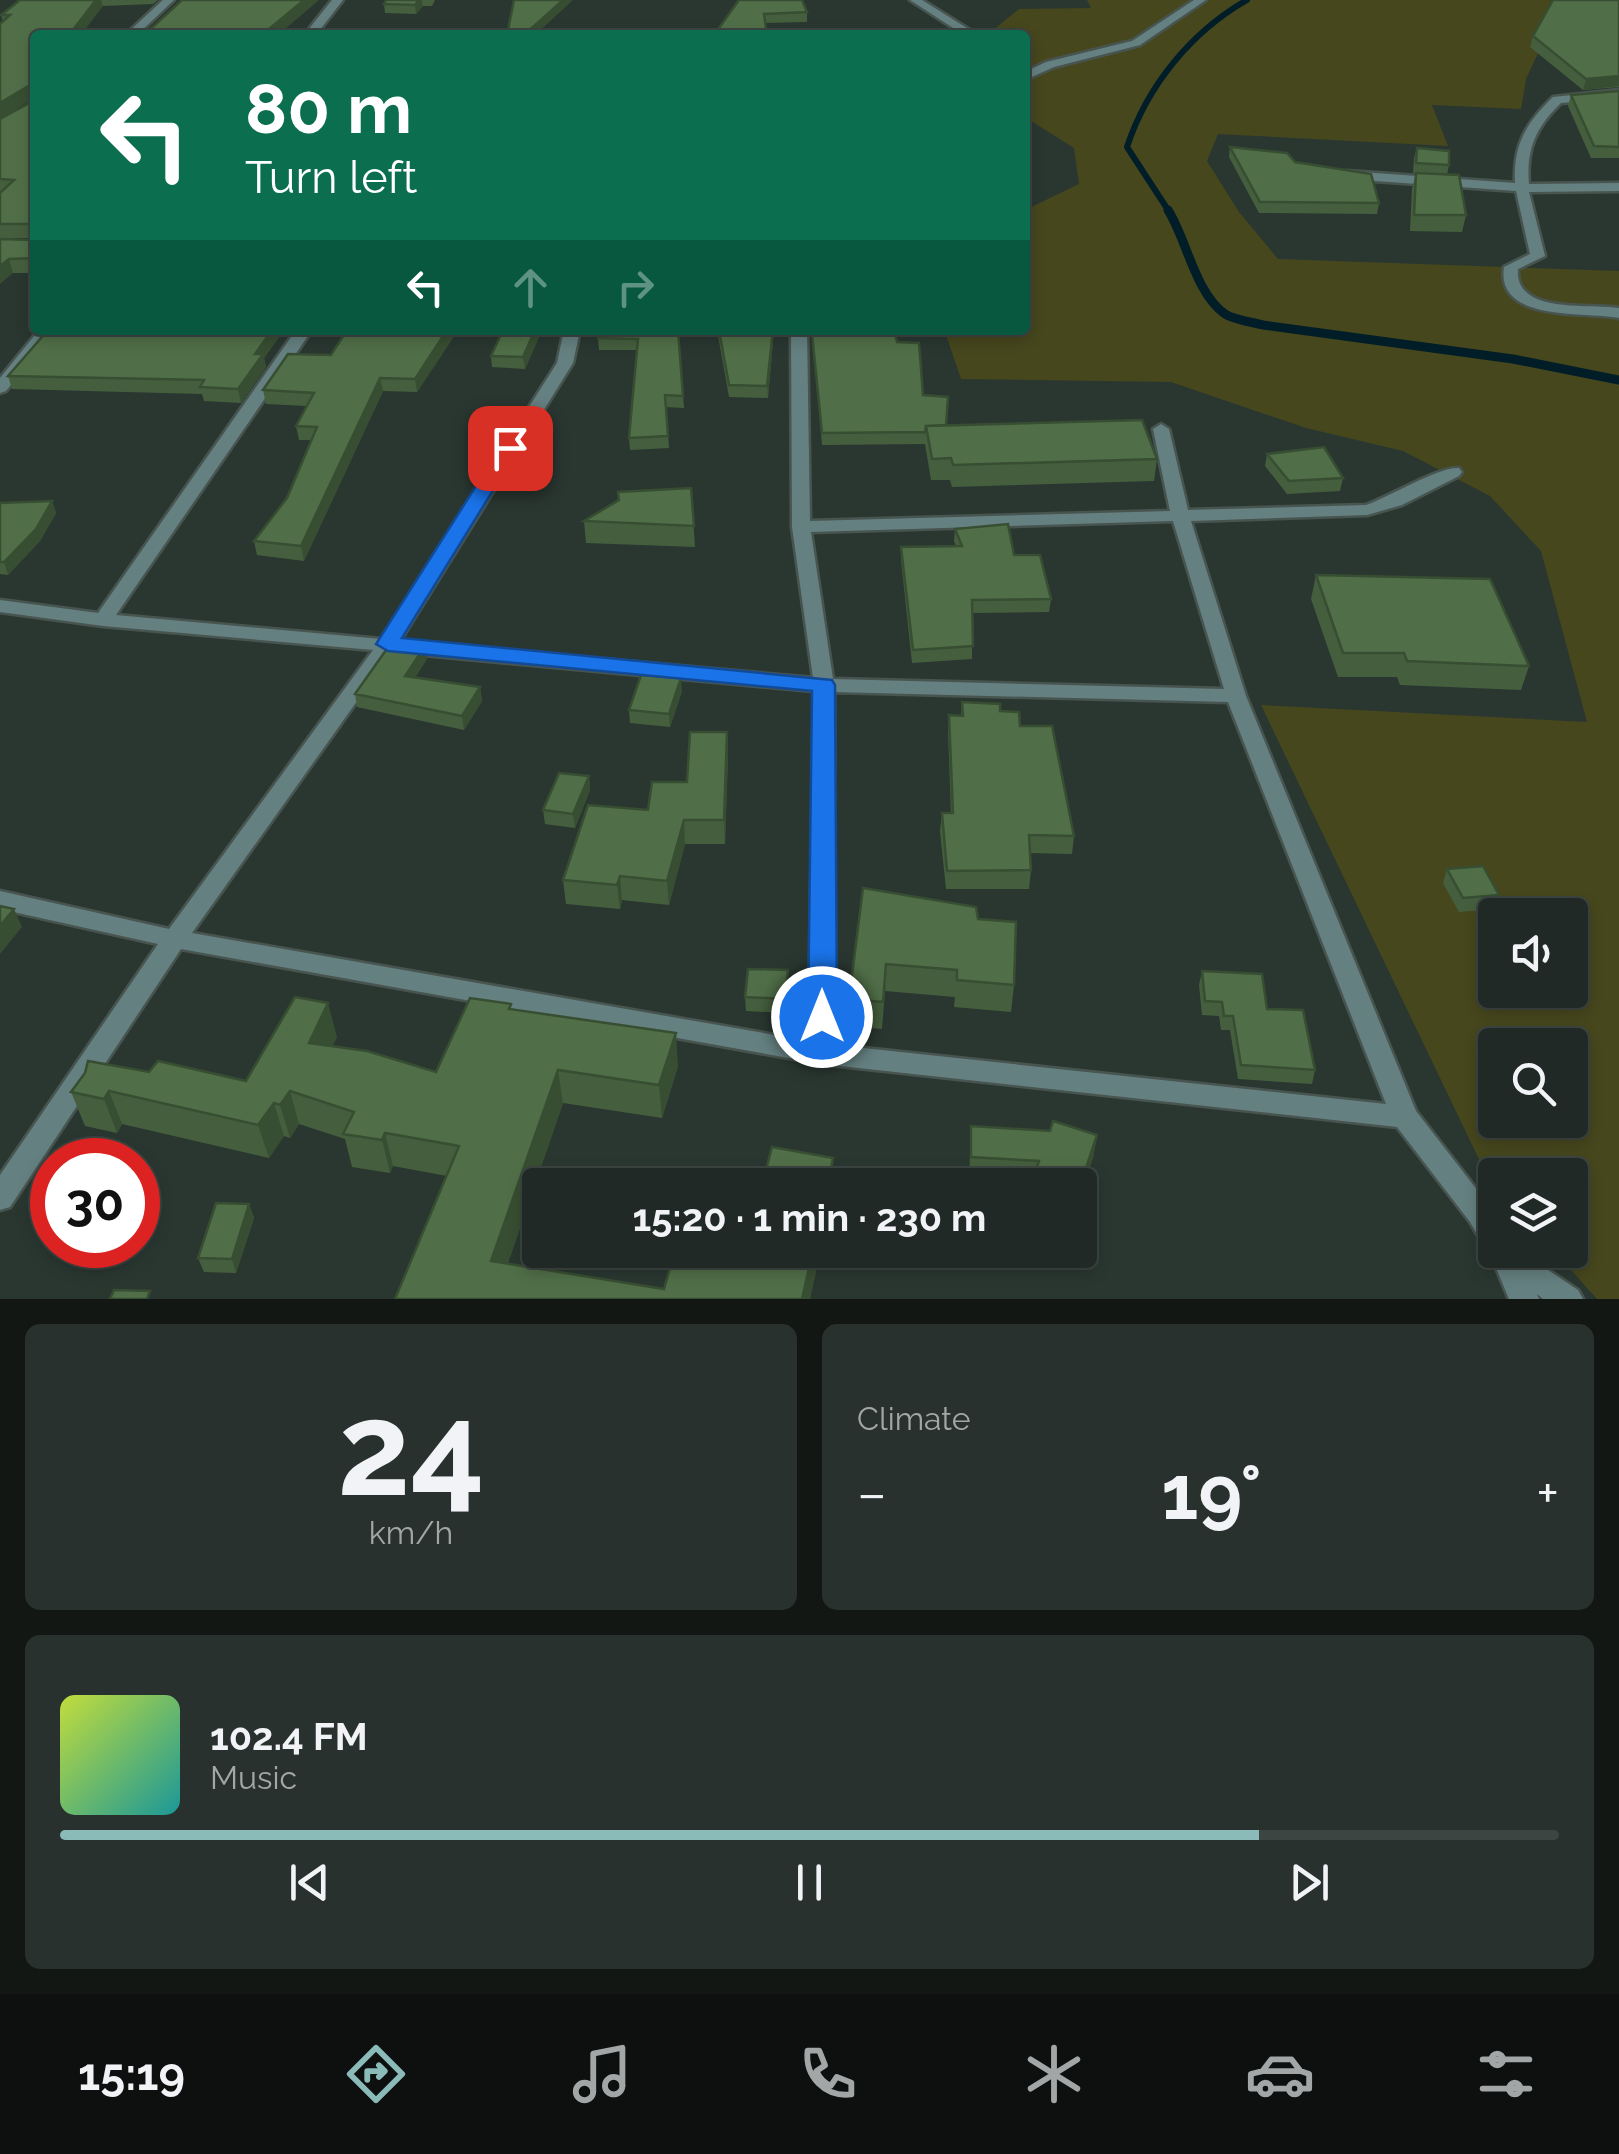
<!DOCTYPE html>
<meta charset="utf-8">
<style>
body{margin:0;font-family:Raleway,sans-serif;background:#28312d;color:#f1f3f6;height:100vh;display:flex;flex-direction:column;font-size:38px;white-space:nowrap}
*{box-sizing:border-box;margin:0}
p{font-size:32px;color:#a2a6a7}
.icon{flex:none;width:55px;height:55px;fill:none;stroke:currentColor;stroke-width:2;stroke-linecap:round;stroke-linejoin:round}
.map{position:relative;height:1299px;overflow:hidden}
.panel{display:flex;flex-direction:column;gap:25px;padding:25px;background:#121714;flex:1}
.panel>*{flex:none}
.banner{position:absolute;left:30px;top:30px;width:1000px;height:305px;border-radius:10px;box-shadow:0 5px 15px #0003,0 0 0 2px #3d4542;background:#0b6e4f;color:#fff;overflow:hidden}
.controls{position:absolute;left:1478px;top:898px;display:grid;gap:20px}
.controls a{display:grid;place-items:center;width:110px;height:110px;border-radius:10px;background:#202925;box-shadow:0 5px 15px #0003,0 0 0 2px #3d4542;font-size:50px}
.speed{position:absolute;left:30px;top:1138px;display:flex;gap:20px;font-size:50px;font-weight:700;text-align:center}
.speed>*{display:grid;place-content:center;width:130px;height:130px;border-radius:50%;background:#202925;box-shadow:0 5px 15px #0003,0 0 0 2px #3d4542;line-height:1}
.speed .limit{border:15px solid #d22;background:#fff;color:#111}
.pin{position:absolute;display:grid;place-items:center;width:85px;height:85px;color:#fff;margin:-42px;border-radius:20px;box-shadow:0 5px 15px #0006}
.me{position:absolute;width:110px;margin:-55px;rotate:0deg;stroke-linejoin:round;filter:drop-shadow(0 0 8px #0008)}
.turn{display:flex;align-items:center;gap:35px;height:210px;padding:0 50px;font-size:45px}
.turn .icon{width:130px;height:130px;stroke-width:2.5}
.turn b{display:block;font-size:70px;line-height:85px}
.lanes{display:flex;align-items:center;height:95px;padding:0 50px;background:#0003;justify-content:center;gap:50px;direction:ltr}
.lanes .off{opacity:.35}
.big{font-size:75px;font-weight:700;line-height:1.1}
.panel .tile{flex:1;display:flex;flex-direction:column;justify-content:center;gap:15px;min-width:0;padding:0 35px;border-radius:15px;background:#28312d}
.panel .dial{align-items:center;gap:0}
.dial b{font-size:130px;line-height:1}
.song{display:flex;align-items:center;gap:30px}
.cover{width:120px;height:120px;border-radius:15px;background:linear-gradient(135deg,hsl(70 70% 55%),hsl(180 70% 35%))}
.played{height:10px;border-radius:5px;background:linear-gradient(90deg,#8bbbb9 80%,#3d4542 80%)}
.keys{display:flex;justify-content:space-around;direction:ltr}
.heat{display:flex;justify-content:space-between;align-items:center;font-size:55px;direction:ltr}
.panel .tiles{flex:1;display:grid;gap:25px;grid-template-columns:1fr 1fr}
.tile:last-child{grid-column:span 2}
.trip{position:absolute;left:522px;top:1168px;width:575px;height:100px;border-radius:10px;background:#202925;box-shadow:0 5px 15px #0003,0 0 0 2px #3d4542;font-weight:700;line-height:100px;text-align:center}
.dock{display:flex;height:160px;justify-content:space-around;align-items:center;background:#0d100f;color:#a2a6a7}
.dock .icon{width:70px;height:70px}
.dock .current{color:#8bbbb9}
.dock b{font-size:45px;color:#f1f3f6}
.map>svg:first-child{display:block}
</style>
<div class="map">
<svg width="1619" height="1299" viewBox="0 0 1619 1299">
<rect width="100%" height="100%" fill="#2a3731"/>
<path fill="#46471d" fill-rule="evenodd" d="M1087 0H1550L1558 10 1526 79 1521 109 1432 105 1448 146 1218 134 1207 161 1239 212 1278 259 1619 271V1299H1597L1553 1250H1570V1175H1495V1185L1487 1176 1261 705 1587 722 1541 551 1490 496 1403 451 1306 428 1171 382 961 379 946 335 819 334 818 330H1025V210L1079 184 1074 148 1025 117V35H987L1019 9 1091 8ZM1495 915H1570V990H1495ZM1495 1045H1570V1120H1495Z"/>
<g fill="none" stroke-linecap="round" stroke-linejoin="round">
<path stroke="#001d28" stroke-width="6" d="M1170 213 1127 147C1147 86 1191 32 1247 0"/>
<path stroke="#001d28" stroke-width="9" d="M1168 210C1187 240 1195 293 1225 314 1234 320 1252 322 1263 325L1513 359 1619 380"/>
<defs>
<path id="street" d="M163 0H174L137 35H125Z
M332 0H343L316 35H304Z
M910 0H922L978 35H964Z
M1194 0H1206L1140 45 1054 67 1025 80V72L1046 62 1132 41Z
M1619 90V98L1561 103C1536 127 1526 149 1529 184L1619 183V191L1529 192 1545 256 1518 269C1514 315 1591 303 1619 308V318C1587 311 1495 323 1504 267L1530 254 1516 191 1347 179 1340 175 1347 171 1515 183C1513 145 1526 123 1553 97Z
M39 330H55L6 391 0 393V378Z
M296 330H312L116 615 381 639 557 363 564 330H580L573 363 400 641 813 678 792 527 791 330H807L810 521 1170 511 1153 429 1161 424 1169 429 1188 510 1366 505C1389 497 1440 466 1459 468L1462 472 1459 476 1402 505 1367 515 1191 521 1246 696 1416 1111 1495 1213V1250H1518L1578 1290 1583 1299H1543L1537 1294 1539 1299H1509L1491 1256 1493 1251 1485 1248 1470 1222 1397 1127 822 1064 181 949 10 1207 0 1210V1175L158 944 0 909V891L169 929 373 650 103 626 0 612V600L98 613ZM1173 521 1224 689 833 679 811 532ZM392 652 814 691 809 1041 192 933ZM834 692 1228 702 1386 1104 835 1045Z"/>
</defs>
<use href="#street" stroke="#48544f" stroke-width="5"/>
<use href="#street" fill="#658081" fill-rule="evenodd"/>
</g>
<path fill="#455f3e" d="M20 0H158L153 4 103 6 35 35V273H13L0 239 31 240V238H0V119L33 101 34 98 0 118V24L3 21 1 15Z
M386 0H435L432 6H423L416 14 385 13 384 4Z
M739 0 807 12V22L765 23Z
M1619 0V87L1583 90 1530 47 1533 36Z
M1619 91V158H1591L1568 106 1571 95Z
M1230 147 1295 162 1379 203 1377 214 1259 213 1229 157Z
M1417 148 1449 165 1447 175 1466 215 1462 232 1410 231 1412 189 1416 173H1413L1414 158Z
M48 330H284L264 358 266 367 241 403 204 401 202 394 12 389 8 376Z
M347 330H458L417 392 383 391 304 561 257 555 254 541 287 498 312 440H299L296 426 307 406 266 404 263 390 331 355Z
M503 330H542L525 369 492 367 491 356Z
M678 330 684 408 666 407 669 448 630 450 629 438 637 350H599L598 338Z
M717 330H774L768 398 729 397Z
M812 334 897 342 923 395 946 425 1157 459 1154 481 952 487 950 480H931L925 444 822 445Z
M1267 454 1343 478 1340 491 1287 494 1265 466Z
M691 488 695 547 586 543 584 521Z
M52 501 56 513 40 541 8 575 0 574V503Z
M955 529 1014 555 1051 599 1049 612 972 613V659L912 663 901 560V547L956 546 954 541Z
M1316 575 1529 666 1521 690 1400 685 1397 677H1338L1311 599Z
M427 659 415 677 480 687 482 701 464 730 357 707 355 694Z
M682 691 670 727 630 723 629 710Z
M962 702 1000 711 1020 726 1074 836 1072 854 1030 853 1031 870 1029 889H946L940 831 942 813H951L948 733 949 715 961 716Z
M727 732 728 755 725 844H685L669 905 622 900 620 909 566 904 563 880 648 810 687 782Z
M589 776 590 790 575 828 545 824 543 810Z
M1447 869 1499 895 1494 909 1459 912 1443 883Z
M863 888 978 919 1014 985 1011 1012 954 1007 955 997 885 991 882 1029 849 1026V999Z
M788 970 785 1013 746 1011 745 997Z
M1202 971 1267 1009 1315 1070 1312 1084 1238 1079 1230 1030H1221L1219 1016 1202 1015 1199 985Z
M512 1009 678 1066 662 1118 563 1103 508 1263 664 1289 675 1250H910L909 1266 818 1262 810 1299H395L447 1176 393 1166 390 1173 352 1167 345 1139 299 1124 290 1138 284 1136 269 1158 122 1124 117 1133 85 1126 71 1092 149 1072 246 1081 337 1037 332 1046 436 1072Z
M971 1126 1097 1135 1093 1158 1080 1185H1032L969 1181Z
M249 1204 254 1218 236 1273 204 1272 198 1258Z"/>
<path fill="#384e32" d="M96 0H101L103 6 81 35H69Z
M304 0H319L278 35H263Z
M419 0H422L423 6 416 14 415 5Z
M563 0H573L535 35H524Z
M1619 76V86L1583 90 1586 79Z
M30 85 33 98 0 118V103Z
M9 259 13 273 0 284V266Z
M272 330H284L264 358 266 367 241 403 238 389 255 354Z
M447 330H458L417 392 415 379Z
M535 330H542L525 369 523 357Z
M773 330H774L768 398 767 386Z
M380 378 383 391 304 561 301 546Z
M52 501 56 513 40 541 8 575 4 562Z
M425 646 427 659 408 689 405 676Z
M681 678 682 691 670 727 669 714Z
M480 687 482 701 464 730 462 716Z
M727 732 728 755 725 844 724 820Z
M589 776 590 790 575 828 573 814Z
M684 820 685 844 669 905 667 881Z
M620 876 622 900 620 909 617 885Z
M14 909 22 927 0 954V926Z
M328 1003 337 1037 318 1076 309 1043Z
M676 1033 678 1066 662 1118 659 1085Z
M558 1070 563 1103 497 1294 491 1261Z
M109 1091 122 1124 117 1133 104 1099Z
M290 1091 299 1124 290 1138 280 1105Z
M274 1103 284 1136 269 1158 258 1125Z
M385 1133 393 1166 390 1173 382 1140Z
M1097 1135 1093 1158 1080 1198V1186Z
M833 1158V1185H828Z
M249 1204 254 1218 236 1273 232 1259Z
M813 1250H818V1262L810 1299H802Z"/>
<path fill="#506f48" stroke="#384e32" stroke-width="2.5" d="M20 0H96L69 35H35V258L9 259 0 266V239L31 240 35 228 31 224H0V193L14 180 0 179V119L33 101 34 86 30 85 0 103V24L10 15H1Z
M182 0H304L263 34 144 35Z
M386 0H419L415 5 384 4Z
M514 0H563L524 35H507Z
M739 0H802L807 12 764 14 767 35H714Z
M1553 0H1619V76L1586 79 1533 36Z
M1619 91V147L1594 146 1571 95Z
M1230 147 1287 153 1295 162 1371 174 1379 203 1260 202Z
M1417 148 1449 151V165L1416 163Z
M1416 173 1459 175 1466 215H1414Z
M48 330H272L255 354H263L238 389 200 387 204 380 8 376Z
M347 330H447L415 379 380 378 301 546 254 541 287 498 317 427 296 426 314 393 263 390 288 354 331 355Z
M503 330H535L523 357 491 356Z
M600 330H678L683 396 665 395 668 436 629 438 638 339 598 338Z
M719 330H773L767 386 729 385Z
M894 330 897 342 919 343 923 395 948 397 946 425 926 426 925 432 822 433 812 334Z
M1142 420 1157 459 953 465 951 458 932 459 926 426Z
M1324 447 1343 478 1289 481 1267 454Z
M691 488 694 526 584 521 619 500 618 492Z
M52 501 36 529 4 562H0V503Z
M1008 524 1014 555H1040L1051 599 972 600 973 646 913 650 901 547 962 546 955 529Z
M1316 575 1490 579 1529 666 1407 661 1404 653H1343Z
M391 643 425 646 405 676 480 687 462 716 355 694Z
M641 675 681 678 669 714 629 710Z
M962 702 1000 704V711L1019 712 1020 726H1052L1074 836 1029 835 1031 870 947 871 942 813H953L949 715 963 716Z
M690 732H727L724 820H684L667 881 620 876 617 885 563 880 588 805 648 810 652 782H687Z
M559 773 589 776 573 814 543 810Z
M1483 866 1499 895 1463 898 1447 869Z
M863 888 976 907 978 919 1016 922 1014 985 957 980V970L886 964 883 1002 849 999Z
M0 906 14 909 0 926Z
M748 969 788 970 785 999 745 997Z
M1202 971 1262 974 1267 1009 1303 1010 1315 1070 1241 1065 1233 1016H1224L1222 1002 1205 1001Z
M295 997 328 1003 309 1043 367 1051 436 1072 470 998 511 1004 509 1009 676 1033 659 1085 558 1070 491 1261 664 1289 675 1250H813L802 1299H395L459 1146 385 1133 382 1140 343 1134 354 1112 290 1091 280 1105 274 1103 258 1125 109 1091 104 1099 71 1092 85 1073 88 1061 149 1072 158 1061 246 1081Z
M1053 1121 1097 1135 1080 1186 1043 1185 1032 1182 1039 1161 971 1157V1126L1050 1131Z
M772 1147 833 1158 828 1185H762Z
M216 1203 249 1204 232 1259 198 1258Z
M114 1290 150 1291 147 1299H110Z"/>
<path fill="#1a73e8" stroke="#114b97" stroke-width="2.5" d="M510 442 519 448 402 638 832 680 835 685 837 1017 833 1025 822 1028 812 1025 808 1017 812 691 388 651 376 644 500 448Z"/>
</svg>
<div class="controls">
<a><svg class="icon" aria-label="sound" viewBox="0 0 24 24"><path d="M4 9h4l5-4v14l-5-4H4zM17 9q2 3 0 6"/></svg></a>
<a><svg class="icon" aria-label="search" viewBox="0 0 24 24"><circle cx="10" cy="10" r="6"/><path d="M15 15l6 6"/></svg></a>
<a><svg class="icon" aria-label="layers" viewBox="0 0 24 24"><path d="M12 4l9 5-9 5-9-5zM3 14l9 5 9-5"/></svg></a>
</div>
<div class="speed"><div class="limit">30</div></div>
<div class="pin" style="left:510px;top:448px;background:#d93025"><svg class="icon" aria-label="arrive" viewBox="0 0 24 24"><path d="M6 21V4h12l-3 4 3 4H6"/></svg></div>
<svg class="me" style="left:822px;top:1017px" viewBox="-20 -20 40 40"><circle r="17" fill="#1a73e8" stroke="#fff" stroke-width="3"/><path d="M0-11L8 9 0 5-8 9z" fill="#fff"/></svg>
<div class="trip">15:20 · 1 min · 230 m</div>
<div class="banner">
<div class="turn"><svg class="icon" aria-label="left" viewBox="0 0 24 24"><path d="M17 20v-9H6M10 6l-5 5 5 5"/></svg><div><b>80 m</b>Turn left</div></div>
<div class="lanes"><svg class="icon" aria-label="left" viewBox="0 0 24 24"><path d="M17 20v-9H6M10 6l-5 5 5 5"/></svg><svg class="icon off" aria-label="ahead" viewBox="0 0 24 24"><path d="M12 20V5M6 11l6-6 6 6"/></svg><svg class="icon off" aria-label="right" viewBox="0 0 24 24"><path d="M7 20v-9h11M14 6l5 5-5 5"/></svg></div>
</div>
</div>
<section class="panel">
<div class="tiles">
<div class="tile dial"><b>24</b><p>km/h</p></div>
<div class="tile"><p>Climate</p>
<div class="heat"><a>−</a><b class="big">19°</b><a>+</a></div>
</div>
<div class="tile">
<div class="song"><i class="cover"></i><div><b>102.4 FM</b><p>Music</p></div></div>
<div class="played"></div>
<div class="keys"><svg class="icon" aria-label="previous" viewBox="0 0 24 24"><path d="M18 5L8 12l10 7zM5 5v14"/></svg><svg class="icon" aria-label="pause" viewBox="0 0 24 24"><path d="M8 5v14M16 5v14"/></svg><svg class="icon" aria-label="next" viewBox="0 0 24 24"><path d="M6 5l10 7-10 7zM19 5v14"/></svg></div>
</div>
</div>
</section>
<nav class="dock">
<b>15:19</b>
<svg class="icon current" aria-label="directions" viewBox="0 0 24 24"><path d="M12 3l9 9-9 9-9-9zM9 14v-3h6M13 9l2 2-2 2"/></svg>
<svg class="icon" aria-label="music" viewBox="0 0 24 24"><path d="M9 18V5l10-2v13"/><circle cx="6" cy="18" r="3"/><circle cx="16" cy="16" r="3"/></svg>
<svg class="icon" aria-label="phone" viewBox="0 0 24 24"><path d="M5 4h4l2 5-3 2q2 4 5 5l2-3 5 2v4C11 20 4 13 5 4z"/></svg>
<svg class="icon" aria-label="climate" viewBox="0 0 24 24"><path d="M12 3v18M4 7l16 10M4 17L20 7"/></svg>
<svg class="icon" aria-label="car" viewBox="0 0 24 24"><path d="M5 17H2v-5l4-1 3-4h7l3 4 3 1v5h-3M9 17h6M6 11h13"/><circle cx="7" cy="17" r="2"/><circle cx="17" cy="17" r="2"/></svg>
<svg class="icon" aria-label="filters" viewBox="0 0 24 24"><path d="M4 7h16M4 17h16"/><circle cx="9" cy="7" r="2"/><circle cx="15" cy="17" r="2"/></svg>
</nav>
